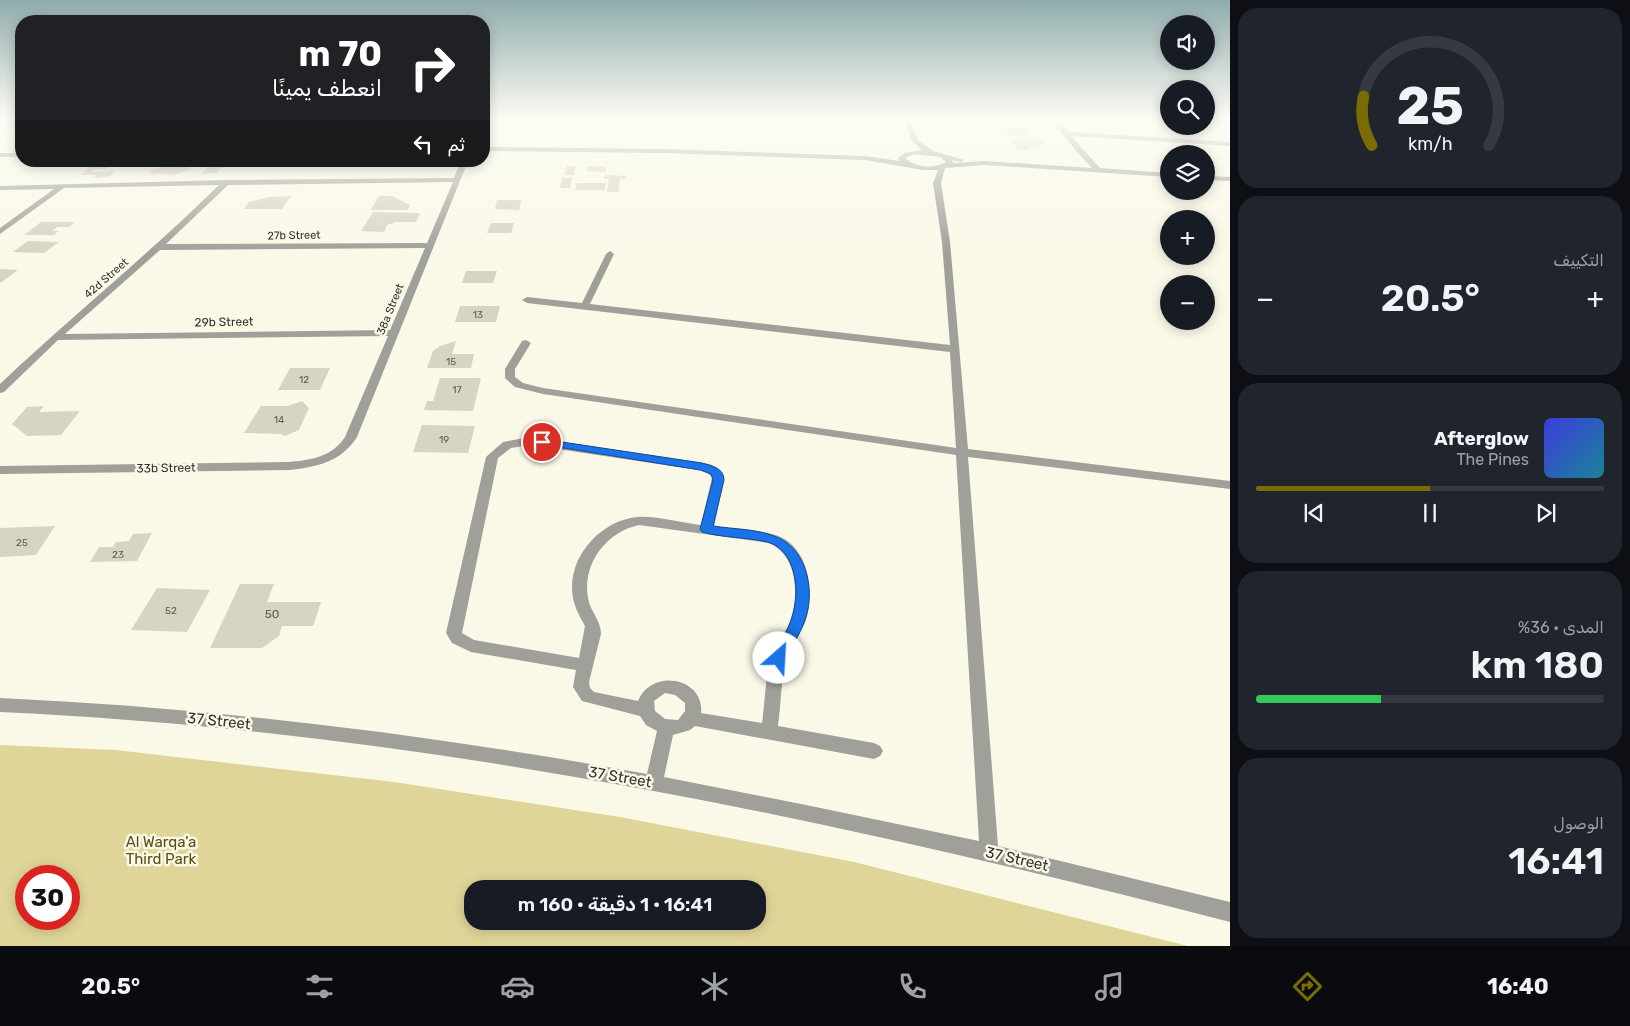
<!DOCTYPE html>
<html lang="ar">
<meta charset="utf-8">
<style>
body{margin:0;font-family:Rubik,Vazirmatn,sans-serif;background:#20242c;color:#f1f3f6;direction:rtl;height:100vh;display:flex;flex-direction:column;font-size:19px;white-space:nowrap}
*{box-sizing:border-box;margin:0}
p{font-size:16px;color:#9ea1a6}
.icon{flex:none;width:28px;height:28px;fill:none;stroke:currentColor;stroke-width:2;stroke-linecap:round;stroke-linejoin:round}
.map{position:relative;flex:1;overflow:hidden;direction:ltr}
.panel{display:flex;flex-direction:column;gap:8px;padding:8px;background:#0d0f14;width:400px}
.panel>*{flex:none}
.hud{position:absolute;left:15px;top:15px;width:475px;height:152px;border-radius:20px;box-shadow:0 2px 12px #0003;direction:rtl;background:#202124;color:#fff;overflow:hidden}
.tools{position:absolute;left:1160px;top:15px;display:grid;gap:10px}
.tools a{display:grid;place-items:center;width:55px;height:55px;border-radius:50%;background:#171b24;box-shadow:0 2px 12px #0003;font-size:25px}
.speed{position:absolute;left:15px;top:865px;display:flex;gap:10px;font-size:25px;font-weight:700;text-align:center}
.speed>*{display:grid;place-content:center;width:65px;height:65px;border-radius:50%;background:#171b24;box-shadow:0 2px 12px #0003;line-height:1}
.speed .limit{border:8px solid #d22;background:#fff;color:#111}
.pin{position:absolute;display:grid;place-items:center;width:42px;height:42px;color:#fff;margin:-21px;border:2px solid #fff;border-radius:50%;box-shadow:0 1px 5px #0007}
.me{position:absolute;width:55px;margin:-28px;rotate:26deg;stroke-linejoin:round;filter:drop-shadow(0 0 4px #0008)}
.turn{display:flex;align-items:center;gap:18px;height:105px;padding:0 25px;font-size:22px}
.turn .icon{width:65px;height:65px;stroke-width:2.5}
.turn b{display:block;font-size:35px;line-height:42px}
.then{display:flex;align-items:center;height:48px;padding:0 25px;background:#0003;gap:10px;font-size:19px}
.big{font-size:38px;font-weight:600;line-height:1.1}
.panel .widget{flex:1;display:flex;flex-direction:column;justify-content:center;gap:8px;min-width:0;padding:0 18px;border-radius:20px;background:#20242c}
.panel .dial{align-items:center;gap:0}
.dial svg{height:130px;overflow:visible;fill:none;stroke:#363941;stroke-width:7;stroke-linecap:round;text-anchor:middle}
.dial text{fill:#f1f3f6;stroke:none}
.song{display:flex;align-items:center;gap:15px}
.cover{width:60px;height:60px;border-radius:8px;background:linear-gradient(135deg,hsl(240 70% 55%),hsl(190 70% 35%))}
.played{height:5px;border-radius:2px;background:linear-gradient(90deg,#7a6b03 50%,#363941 50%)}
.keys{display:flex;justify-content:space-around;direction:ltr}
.heat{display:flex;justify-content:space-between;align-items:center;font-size:28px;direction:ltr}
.charge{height:8px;border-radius:4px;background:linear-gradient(90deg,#34c759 36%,#363941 0)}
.trip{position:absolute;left:464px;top:880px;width:302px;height:50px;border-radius:20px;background:#171b24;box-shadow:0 2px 12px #0003;font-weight:600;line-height:50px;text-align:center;direction:rtl}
.tabs{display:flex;height:80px;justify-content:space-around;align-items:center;background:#090b0e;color:#9ea1a6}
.tabs .icon{width:35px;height:35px}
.tabs .current{color:#7a6b03}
.tabs b{font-size:22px;color:#f1f3f6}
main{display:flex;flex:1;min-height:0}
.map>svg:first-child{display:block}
</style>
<main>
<section class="panel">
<div class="widget dial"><svg viewBox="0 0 100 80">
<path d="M14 69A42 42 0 1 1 86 69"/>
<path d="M14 69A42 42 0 0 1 9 39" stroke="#7a6b03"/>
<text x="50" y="56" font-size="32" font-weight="700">25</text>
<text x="50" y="72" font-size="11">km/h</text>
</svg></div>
<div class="widget"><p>التكييف</p>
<div class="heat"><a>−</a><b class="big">20.5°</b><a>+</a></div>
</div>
<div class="widget">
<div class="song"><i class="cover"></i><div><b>Afterglow</b><p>The Pines</p></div></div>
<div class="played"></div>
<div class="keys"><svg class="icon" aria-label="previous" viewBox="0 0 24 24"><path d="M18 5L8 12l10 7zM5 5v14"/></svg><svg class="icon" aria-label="pause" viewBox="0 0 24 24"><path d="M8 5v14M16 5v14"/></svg><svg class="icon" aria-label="next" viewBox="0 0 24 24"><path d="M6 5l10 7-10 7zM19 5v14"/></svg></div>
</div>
<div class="widget"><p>المدى · 36%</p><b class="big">180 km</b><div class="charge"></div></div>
<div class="widget"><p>الوصول</p><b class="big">16:41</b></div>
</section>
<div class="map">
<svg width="1230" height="946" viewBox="0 0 1230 946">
<rect width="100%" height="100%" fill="#faf8e7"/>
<path fill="#e0d598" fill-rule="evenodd" d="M0 745 115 750 394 782 620 817 854 862 1188 946H0ZM69 876V919H26V876ZM472 889H758V921H472Z"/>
<path fill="#d7d4c4" d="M994 120H1022L1024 123 994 122Z
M1082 120H1107L1110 125 1090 123Z
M1003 126 1034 127 1036 129 1025 131 1029 136 1008 135Z
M1012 140 1043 141 1045 145 1038 144 1040 147 1027 148 1029 150H1018Z
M212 161H249L245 167H222L217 173 202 174Z
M110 165 107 168 95 169 91 172 115 171 109 177 94 178 97 175H81L90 166Z
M168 166 176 168 183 166 192 169 173 175 161 173 154 175 148 171Z
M567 166H576L574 175H564Z
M588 166 606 167V172L587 171Z
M605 175 626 176 625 179H620L618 192H607L609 179H604Z
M562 178H572L570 188H560Z
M577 183H606L605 190H575Z
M291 196 282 209H244L249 202 269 197Z
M379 196H392L410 205 408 210H371Z
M497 200H521L519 210 495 209Z
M373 212 420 213 416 222H396L387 225 384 232 361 231Z
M41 222H75L69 227H57L52 231H58L54 235H24Z
M491 223H514L511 233H487Z
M28 241 59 242 44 253 13 252Z
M0 269 18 270 0 283Z
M466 271H497L493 283H462Z
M460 306H500L496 322H455Z
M456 341 452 354H474L471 368H427L433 351 440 346Z
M290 368H330L320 390H278Z
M440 378H481L473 411 424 410 427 401H433Z
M302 401 309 408 299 430 285 436 281 434 244 433 261 406H288Z
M44 406 39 412 80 411 61 435 27 436 12 424 27 407Z
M422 425 475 426 468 453 413 452Z
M55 526 36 555 0 557V528Z
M152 533 137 561 90 562 99 547H113L116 542 129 541 133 534Z
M240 584H274L267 602H321L313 626H282L279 636 262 648H210Z
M157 588 210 590 187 632 131 630Z"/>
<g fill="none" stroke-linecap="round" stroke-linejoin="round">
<path fill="#a09f99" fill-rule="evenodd" d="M0 120H21V123H0Z
M771 120H817L814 122H774Z
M904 120H910L918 140 933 151 964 160 961 162 952 160 953 163 984 161 1092 168 1077 152 1052 120H1058L1068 132 1230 142V146L1071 136 1100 168 1169 173V177L984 165 945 168 941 183 950 242 968 449 1230 481V489L968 457 998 846 1230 902V922C827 817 417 731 0 712V698C217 708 433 735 647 774L657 731 646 725 640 716 582 701 573 687 576 670 471 652 452 643 446 633 486 457 503 442 530 437 709 464C716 466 724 472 724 480L714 527C733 529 770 529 786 540 810 556 814 594 806 620 801 633 792 645 787 658 781 676 781 707 778 726L874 743 880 746 883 751 880 756 874 759 695 726 690 730 673 735 664 777 806 805 979 841 956 455 543 394 515 387 505 378V369L522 341 526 340 531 343 515 369V377L523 383 543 388 956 448 950 352 527 303 522 300 527 297 582 303 606 254 610 251 614 254 590 304 950 345 942 242 933 183 938 170H923L865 160 663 153 484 151V147L663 149 865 156 900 161 898 158 905 153 922 150 912 141ZM914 154 941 157 946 162C934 169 916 168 905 158ZM530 445 705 471 712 477 701 525C684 523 653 515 637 517 599 521 566 559 573 598 575 608 580 617 585 626L579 658 474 640 462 633 498 458 511 448ZM639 525 769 543C797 555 800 595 790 621 785 634 776 645 771 659 765 677 765 704 762 723L701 713C705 678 652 667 638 701L594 692 590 688 589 682 601 634C601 620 590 611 588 598 582 564 606 532 639 525ZM665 693 675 695 685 703V711L678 720 665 719 655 711 654 701Z
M0 153H21V157H0Z
M461 161H468L357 437C341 462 317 467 289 470L0 474V466L289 462C311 460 332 457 345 437L388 336 58 340 4 392 0 393V384C72 316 149 254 219 185L64 188 0 234V228L54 189 0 190V186L226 180 454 178ZM453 182 427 243 166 244 228 185ZM425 248 390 330 65 334 160 250Z
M1206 176 1230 177V181L1206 180Z"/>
</g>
<linearGradient id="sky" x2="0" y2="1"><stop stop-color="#90acad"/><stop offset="0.47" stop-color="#fdfcf4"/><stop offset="1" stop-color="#fdfcf4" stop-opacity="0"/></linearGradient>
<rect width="1230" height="253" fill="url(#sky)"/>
<path fill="#1a73e8" stroke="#114b97" d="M542 439 702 463C712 466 724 468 724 480L713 526C733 529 756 529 774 536 806 547 815 588 806 617 801 633 791 648 784 662L779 664 774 662 772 658C778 645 788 632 792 617 800 592 797 550 767 542 746 537 723 538 702 532L700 529 713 480 711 474 700 470 539 444 537 442Z"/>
<g text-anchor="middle" stroke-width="5" stroke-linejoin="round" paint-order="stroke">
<g font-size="10" fill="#5d5b52">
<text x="478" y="318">13</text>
<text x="451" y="365">15</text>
<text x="304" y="383">12</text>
<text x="457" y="393">17</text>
<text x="279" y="423">14</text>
<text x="444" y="443">19</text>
<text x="22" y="546">25</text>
<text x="118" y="558">23</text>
<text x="171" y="614">52</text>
</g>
<g font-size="11" fill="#34332c" stroke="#faf8e7">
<text transform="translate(294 235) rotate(-1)" y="4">27b Street</text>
<text transform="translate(106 278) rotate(-41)" y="4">42d Street</text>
<text transform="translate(390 309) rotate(-68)" y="4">38a Street</text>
</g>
<g font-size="12" fill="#34332c" stroke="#faf8e7">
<text transform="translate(224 322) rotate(-1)" y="4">29b Street</text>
<text transform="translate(166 468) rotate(-1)" y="4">33b Street</text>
</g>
<g font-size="12" fill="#5d5b52">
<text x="272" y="618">50</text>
</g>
<g font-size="15" fill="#34332c" stroke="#faf8e7">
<text transform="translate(219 721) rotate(6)" y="5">37 Street</text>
<text transform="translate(620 777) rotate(10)" y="5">37 Street</text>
<text transform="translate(1017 859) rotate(13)" y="5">37 Street</text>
</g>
<g font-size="15" fill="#594f16" stroke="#faf8e7">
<text x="161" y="847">Al Warqa'a<tspan x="161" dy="17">Third Park</tspan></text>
</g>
</g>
</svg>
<div class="tools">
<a><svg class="icon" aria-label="sound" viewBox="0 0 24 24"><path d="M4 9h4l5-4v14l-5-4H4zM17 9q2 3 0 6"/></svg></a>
<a><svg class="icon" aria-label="search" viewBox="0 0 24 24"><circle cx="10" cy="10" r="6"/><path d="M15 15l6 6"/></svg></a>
<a><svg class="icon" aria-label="layers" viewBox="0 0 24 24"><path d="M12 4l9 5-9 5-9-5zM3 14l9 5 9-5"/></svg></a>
<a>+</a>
<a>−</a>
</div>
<div class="speed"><div class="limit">30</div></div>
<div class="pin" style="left:542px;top:442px;background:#d93025"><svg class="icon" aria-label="arrive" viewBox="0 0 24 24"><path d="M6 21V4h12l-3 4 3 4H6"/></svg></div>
<svg class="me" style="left:779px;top:658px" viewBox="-20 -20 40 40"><circle r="19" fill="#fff"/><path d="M0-13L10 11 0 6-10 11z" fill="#1a73e8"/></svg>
<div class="trip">16:41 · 1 دقيقة · 160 m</div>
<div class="hud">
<div class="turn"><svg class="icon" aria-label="right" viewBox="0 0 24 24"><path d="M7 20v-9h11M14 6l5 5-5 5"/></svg><div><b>70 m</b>انعطف يمينًا</div></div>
<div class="then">ثم<svg class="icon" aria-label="left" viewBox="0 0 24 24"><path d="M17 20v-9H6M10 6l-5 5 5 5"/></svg></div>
</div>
</div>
</main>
<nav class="tabs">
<b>16:40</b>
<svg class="icon current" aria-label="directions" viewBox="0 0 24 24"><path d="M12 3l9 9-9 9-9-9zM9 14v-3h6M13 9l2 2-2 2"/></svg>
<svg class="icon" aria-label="music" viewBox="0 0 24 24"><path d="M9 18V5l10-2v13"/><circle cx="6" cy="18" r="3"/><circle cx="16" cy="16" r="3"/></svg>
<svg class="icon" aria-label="phone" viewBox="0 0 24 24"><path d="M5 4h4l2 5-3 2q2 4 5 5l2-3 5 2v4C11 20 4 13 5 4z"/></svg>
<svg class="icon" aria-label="climate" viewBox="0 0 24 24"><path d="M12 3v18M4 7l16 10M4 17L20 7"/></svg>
<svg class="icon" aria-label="car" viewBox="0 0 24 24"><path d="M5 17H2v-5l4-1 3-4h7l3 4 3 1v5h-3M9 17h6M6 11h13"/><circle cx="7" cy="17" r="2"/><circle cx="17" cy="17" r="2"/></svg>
<svg class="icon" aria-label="filters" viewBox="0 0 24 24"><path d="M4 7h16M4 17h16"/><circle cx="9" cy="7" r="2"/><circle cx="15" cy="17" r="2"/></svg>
<b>20.5°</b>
</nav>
